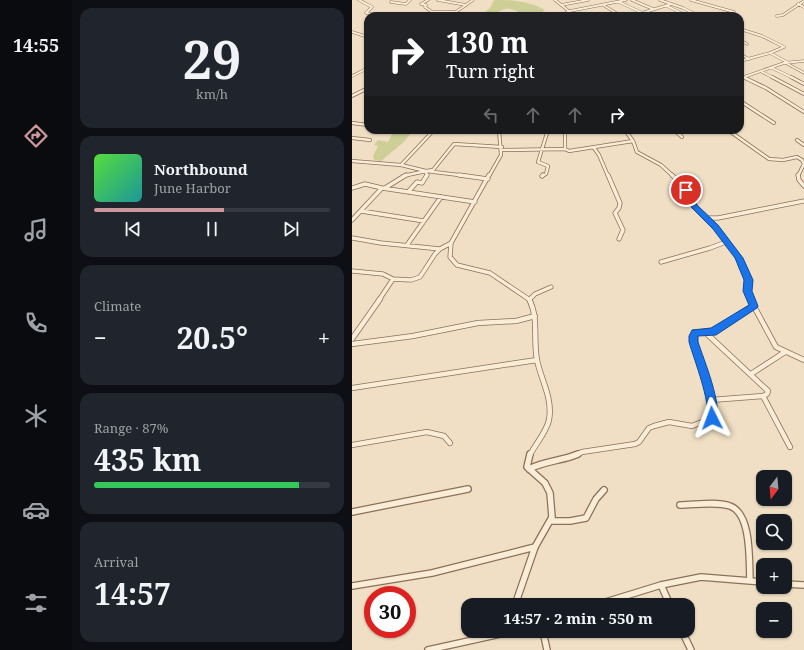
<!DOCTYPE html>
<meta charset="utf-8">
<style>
body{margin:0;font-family:"Noto Serif",serif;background:#20242c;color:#f1f3f6;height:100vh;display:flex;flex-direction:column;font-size:15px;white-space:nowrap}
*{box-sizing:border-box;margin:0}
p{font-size:13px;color:#9ea1a6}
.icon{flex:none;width:22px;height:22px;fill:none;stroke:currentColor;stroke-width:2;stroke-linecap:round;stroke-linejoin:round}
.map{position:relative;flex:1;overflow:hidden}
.side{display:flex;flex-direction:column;gap:8px;padding:8px;background:#0d0f14;width:280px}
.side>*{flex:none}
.guide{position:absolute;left:12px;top:12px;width:380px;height:122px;border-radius:12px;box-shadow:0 1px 3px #0004;background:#202124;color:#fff;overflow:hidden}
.needle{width:26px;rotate:196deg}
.tools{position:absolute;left:404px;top:470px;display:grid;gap:8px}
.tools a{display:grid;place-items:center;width:36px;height:36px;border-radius:8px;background:#171b24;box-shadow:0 1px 3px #0004;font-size:20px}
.speed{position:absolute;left:12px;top:586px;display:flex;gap:8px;font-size:20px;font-weight:700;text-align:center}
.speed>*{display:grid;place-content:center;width:52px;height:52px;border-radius:50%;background:#171b24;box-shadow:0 1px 3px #0004;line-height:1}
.speed .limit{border:6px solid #d22;background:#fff;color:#111}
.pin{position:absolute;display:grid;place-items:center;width:34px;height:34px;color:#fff;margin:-17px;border:2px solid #fff;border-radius:50%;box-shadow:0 1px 4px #0007}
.me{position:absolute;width:44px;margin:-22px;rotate:357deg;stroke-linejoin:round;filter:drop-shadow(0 0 3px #0008)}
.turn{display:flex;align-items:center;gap:14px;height:84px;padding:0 16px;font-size:18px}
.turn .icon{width:52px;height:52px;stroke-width:2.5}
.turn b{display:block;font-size:28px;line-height:34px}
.lanes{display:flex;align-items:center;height:38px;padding:0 16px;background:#0003;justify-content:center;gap:20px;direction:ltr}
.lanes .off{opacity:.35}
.big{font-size:30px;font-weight:700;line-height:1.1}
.side .tile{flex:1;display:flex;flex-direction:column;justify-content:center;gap:6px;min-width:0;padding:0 14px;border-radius:12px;background:#20242c}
.side .dial{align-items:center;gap:0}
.dial b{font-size:52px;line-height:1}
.song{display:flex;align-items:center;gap:12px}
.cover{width:48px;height:48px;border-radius:6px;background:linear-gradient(135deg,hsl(110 70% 55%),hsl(180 70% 35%))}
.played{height:4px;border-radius:2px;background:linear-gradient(90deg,#cc979d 55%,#363941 55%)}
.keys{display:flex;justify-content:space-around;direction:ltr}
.heat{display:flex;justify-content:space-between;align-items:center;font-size:22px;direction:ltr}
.charge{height:6px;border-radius:3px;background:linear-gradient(90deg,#34c759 87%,#363941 0)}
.trip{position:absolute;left:109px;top:598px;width:234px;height:40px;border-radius:12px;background:#171b24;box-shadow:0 1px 3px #0004;font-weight:700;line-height:40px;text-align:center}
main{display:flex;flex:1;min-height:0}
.tab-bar{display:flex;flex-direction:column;width:72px;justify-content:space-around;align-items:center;background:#090b0e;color:#9ea1a6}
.tab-bar .icon{width:28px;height:28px}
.tab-bar .active{color:#cc979d}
.tab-bar b{font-size:18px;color:#f1f3f6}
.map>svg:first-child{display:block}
</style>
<main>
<nav class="tab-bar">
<b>14:55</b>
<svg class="icon active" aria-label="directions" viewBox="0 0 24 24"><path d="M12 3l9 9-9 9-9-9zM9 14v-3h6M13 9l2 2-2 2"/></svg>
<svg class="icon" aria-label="music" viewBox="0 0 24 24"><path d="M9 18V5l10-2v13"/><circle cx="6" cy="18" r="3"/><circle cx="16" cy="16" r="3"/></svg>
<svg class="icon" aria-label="phone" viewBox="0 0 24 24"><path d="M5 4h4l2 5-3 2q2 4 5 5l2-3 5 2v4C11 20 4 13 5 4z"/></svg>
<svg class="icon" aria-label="climate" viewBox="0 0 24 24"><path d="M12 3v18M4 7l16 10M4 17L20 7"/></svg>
<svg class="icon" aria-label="car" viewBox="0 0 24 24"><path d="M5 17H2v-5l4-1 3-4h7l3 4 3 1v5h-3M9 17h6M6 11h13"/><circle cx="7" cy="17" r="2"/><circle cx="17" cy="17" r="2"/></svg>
<svg class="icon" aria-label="filters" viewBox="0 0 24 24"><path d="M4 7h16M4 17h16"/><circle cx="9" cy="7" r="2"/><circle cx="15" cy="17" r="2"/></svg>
</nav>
<section class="side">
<div class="tile dial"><b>29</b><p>km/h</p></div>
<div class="tile">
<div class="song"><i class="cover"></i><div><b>Northbound</b><p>June Harbor</p></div></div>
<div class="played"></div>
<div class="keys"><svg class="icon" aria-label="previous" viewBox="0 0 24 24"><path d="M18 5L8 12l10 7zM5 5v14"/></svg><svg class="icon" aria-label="pause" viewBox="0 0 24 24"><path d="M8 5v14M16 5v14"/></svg><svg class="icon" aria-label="next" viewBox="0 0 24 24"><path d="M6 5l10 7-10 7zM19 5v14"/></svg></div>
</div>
<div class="tile"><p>Climate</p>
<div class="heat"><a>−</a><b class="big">20.5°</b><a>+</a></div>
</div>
<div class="tile"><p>Range · 87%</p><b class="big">435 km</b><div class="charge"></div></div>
<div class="tile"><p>Arrival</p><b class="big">14:57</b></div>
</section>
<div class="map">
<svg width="452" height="650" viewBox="0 0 452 650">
<rect width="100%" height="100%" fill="#f0dfc4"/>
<path fill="#cdcf97" d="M142 0C159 0 178 1 193 10 185 18 175 16 165 16V11C161 10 157 8 153 9 145 11 140 18 132 13L138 8Z
M42 130H61L53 141 29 161 22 160 21 156 26 146 22 145 26 140 36 142Z"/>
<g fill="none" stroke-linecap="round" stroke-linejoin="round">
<defs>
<path id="street-far4" d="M7 0 20 7 14 13 29 15
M76 0 69 4 74 5 73 7 80 12H104
M86 0 114 5
M203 0 223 16
M280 0 301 9
M308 0 331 8 347 16
M339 0 382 12 374 16
M39 2 54 4 58 0
M267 2 297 16
M446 4 452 7
M209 5 236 0
M251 5 269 16
M315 6 333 15
M290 13 319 4
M27 16 32 14 72 16
M98 16 121 0
M207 16 218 11 274 0
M235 16 246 14 253 16
M285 16 292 14
M425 16 431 15 452 1
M388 29 410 36 432 47 418 53 388 61
M0 32 16 37
M388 40 395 44
M418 53 435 62
M388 54 397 59
M434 63 452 73
M420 68 441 78
M410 72 422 78
M0 76 16 68
M388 76 393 78
M392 77 432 63 452 61"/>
<path id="street-far3" d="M391 77 414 88 452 112
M420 77 452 94
M439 77 452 84
M0 96 16 88
M388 101 422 123
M0 123 16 125
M213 130V149
M273 130 281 141 285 152 309 165 321 176
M322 130 330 137
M376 130 417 159 431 160 445 157 450 160 452 164 446 176
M0 138 18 140
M445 140 452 145
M242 148 247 155 256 176
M150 150 213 149 217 151 281 141
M0 161 49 165 74 171 51 176
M49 165 82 130
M74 171 75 176
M115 176 74 171 81 170 102 144 150 147
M137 176 149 155 147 130
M190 176 194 174 196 166 186 162 195 133"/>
<path id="street-far2" d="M107 175 136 179
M137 175 99 243 98 257 105 265 138 273 178 300
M256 175 268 203 267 208 263 213 271 230 267 239
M320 175 333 187 342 206 363 227 387 258 396 280V291L399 300
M446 175 447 180 452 186
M190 176 191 175
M0 188 13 184 30 188
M33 188 54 175
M56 192 65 182 70 183 75 175
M9 211 72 221
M354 218H366L452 201
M0 220 30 188 123 202
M0 238 29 243 88 249
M55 245 89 197
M309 262 358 248 374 242
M0 271 31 274 41 279 59 280 68 277 83 254 88 249 99 243
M178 299 183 294 199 287
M27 300 41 279"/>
<path id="street-far1" d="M177 299C187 318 181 339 185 360 189 380 201 398 197 420 194 433 184 443 178 455
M398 299 424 347 452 360
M354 333 416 391 415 394 411 396 359 400
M0 339 28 299
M0 344 61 336 126 323 164 321 183 316
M399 374 433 352
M0 388 185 360
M411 396 438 447
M0 445 75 432 92 436 98 443
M224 455 230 452 283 444 287 442 297 428 302 426 317 422 340 426 360 418 361 411 357 391 341 342 343 332H360L401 306"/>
<path id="street" d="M177 469C192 461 210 461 226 454
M328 505C343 505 363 501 378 506 400 514 397 562 398 581
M0 512 116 489
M198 521H218L234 518 244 499 252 490
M433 584 452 585
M309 585 318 605
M0 586 80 573 183 547
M163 605 183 547 200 517 198 493 193 483 175 467 178 454
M244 605 309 585 349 577 411 582
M191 631 195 650
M330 631 339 650
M76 650 162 631"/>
</defs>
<use href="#street-far4" stroke="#8c7059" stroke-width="3"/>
<use href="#street-far3" stroke="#8c7059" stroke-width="4"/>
<use href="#street-far2" stroke="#8c7059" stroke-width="5"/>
<use href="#street-far1" stroke="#8c7059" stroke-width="6"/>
<use href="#street" stroke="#8c7059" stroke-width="8"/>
<use href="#street-far4" stroke="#faedd7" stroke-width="2"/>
<use href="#street-far3" stroke="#faedd7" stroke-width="2.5"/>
<use href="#street-far2" stroke="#faedd7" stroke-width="3.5"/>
<use href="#street-far1" stroke="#faedd7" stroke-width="4.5"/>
<use href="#street" stroke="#faedd7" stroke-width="5.5"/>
</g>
<path fill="#1a73e8" stroke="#114b97" d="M332 188H337L345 205 366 225 391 258 401 280 400 291 406 306 405 308 364 335 346 336V342C352 360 371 406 364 422L360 423 356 422 355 418C359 403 342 359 337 342V336L340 330 359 328 397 305 391 291 392 280 383 258 361 229 340 208 331 190Z"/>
</svg>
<div class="tools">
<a><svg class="needle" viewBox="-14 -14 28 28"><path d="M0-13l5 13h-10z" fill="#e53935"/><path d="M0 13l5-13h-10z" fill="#9ea1a6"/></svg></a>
<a><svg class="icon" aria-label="search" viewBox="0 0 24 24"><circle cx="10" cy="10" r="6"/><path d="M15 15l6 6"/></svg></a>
<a>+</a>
<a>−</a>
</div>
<div class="speed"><div class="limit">30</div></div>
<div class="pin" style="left:334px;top:190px;background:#d93025"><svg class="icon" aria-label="arrive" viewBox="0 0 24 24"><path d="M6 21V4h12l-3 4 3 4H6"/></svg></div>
<svg class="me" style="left:360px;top:418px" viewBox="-20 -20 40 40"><path d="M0-17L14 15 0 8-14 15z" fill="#1a73e8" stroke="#fff" stroke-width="4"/></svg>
<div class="trip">14:57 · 2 min · 550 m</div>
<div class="guide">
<div class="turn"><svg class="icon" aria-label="right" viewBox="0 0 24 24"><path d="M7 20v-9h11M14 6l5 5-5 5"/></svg><div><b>130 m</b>Turn right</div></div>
<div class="lanes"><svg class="icon off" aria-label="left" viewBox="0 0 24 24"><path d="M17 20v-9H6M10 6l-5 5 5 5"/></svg><svg class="icon off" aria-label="ahead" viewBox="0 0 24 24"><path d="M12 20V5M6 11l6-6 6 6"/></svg><svg class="icon off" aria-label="ahead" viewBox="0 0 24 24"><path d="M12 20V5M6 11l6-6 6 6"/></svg><svg class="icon" aria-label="right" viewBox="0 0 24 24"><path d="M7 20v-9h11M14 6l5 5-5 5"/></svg></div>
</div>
</div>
</main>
